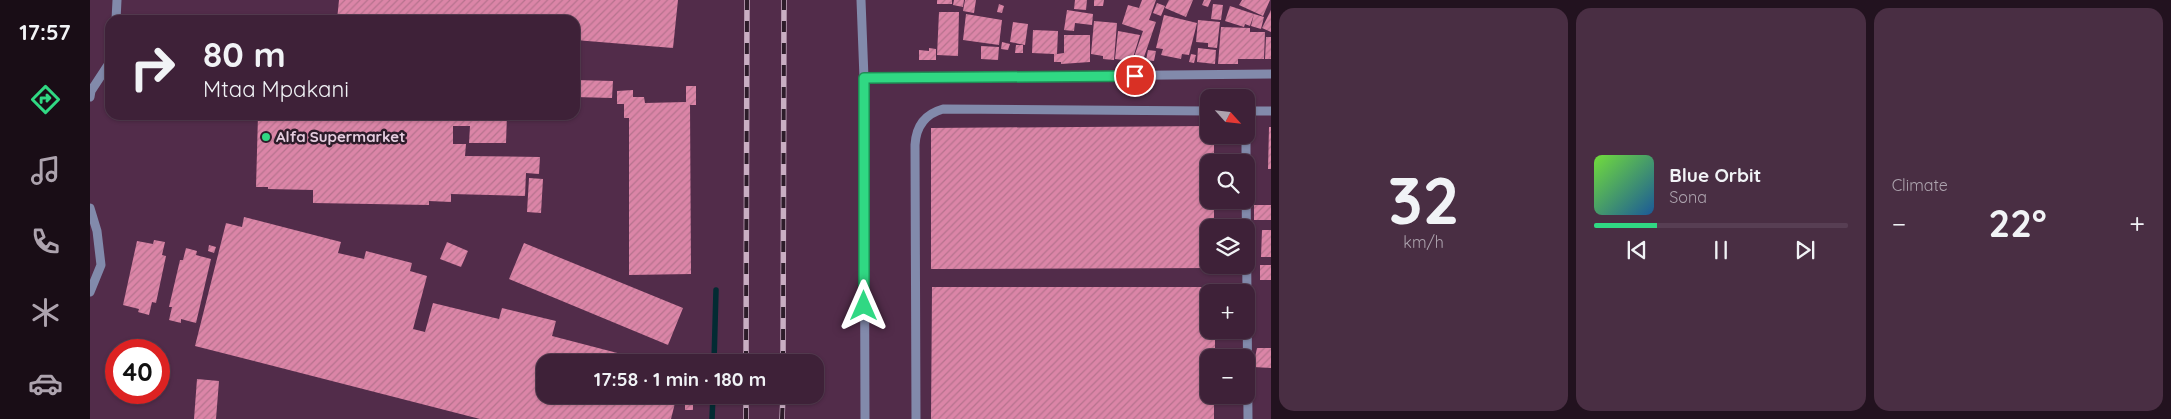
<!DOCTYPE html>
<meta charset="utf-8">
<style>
body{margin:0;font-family:Quicksand,sans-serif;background:#492e43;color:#f1f3f6;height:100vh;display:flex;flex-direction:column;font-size:19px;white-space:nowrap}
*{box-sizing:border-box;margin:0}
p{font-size:16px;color:#ada3ae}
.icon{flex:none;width:28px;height:28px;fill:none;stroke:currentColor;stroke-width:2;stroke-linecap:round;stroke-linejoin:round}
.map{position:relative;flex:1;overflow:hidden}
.side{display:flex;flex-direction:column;gap:8px;padding:8px;background:#22121f;width:900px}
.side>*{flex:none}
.hud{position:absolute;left:15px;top:15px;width:475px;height:105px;border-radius:15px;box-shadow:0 1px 4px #0004,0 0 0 1px #573e53;background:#3e2138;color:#f1f3f6;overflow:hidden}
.needle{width:32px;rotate:117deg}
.buttons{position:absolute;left:1110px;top:89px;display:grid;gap:10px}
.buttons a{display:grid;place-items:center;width:55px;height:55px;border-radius:10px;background:#3e2138;box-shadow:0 1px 4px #0004,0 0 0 1px #573e53;font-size:25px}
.speed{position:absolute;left:15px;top:339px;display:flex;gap:10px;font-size:25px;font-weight:700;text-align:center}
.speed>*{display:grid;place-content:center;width:65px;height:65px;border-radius:50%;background:#3e2138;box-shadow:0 1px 4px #0004,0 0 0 1px #573e53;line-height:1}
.speed .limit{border:8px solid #d22;background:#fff;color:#111}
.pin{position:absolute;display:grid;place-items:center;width:42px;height:42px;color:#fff;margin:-21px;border:2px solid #fff;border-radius:50%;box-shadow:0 1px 5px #0007}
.me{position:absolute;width:55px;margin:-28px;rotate:0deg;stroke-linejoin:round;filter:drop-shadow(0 0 4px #0008)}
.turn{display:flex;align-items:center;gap:18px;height:105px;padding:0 15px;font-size:22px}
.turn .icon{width:65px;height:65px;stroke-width:2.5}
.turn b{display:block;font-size:35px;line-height:42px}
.big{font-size:38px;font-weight:800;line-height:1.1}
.side .card{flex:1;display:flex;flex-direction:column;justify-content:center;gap:8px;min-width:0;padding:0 18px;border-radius:15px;background:#492e43}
.side .dial{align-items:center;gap:0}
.dial b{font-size:65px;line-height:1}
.song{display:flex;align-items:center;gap:15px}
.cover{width:60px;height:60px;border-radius:8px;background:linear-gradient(135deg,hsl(100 70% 55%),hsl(210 70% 35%))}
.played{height:5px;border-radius:2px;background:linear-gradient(90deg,#30d883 25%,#573e53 25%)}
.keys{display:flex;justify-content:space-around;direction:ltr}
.heat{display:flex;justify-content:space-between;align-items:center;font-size:28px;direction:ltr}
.side .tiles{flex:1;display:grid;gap:8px;grid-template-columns:repeat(3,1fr)}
.trip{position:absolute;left:446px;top:354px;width:288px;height:50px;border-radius:15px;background:#3e2138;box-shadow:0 1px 4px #0004,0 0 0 1px #573e53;font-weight:800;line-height:50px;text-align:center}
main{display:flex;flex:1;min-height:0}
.dock{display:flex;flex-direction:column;width:90px;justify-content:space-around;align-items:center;background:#190d16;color:#ada3ae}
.dock .icon{width:35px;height:35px}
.dock .selected{color:#30d883}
.dock b{font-size:22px;color:#f1f3f6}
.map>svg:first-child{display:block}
</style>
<main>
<nav class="dock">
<b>17:57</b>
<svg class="icon selected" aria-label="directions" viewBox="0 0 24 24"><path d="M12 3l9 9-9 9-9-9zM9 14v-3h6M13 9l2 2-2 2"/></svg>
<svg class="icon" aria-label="music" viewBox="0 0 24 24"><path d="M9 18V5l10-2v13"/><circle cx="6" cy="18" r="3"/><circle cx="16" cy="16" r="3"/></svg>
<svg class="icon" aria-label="phone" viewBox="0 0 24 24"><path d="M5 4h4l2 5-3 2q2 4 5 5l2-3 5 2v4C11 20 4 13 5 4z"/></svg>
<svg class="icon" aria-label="climate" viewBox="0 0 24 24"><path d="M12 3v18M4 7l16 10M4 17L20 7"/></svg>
<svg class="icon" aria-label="car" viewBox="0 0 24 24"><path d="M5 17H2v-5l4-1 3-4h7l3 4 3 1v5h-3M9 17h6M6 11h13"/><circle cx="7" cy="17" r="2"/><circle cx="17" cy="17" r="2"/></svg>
</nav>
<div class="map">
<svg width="1181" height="419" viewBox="0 0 1181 419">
<defs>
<pattern id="building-hatch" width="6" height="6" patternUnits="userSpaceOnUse" patternTransform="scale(1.25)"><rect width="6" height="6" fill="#db85a7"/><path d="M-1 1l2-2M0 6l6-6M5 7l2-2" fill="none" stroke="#b6738e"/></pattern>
</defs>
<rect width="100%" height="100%" fill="#522c4a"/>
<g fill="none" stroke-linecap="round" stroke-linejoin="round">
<path stroke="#032b33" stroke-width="5.5" d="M624 362 626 290
M622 419 623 395"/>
</g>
<path fill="url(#building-hatch)" d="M249 0H588L583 48 485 40V20H247Z
M847 0H862V4H847Z
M864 0H874L873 7 863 5Z
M875 0H886L884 13 873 11Z
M985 0H997L996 10 984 9Z
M1004 0H1014L1013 6H1004Z
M1052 0H1066L1059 20 1066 22 1052 63 1043 60 1053 31 1032 24 1038 5 1049 8Z
M1079 0H1103L1096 17 1075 8Z
M1114 0H1121L1118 7 1112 5Z
M1152 0H1180L1173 16 1149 5Z
M1067 3 1075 6 1071 16 1063 13Z
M909 4 914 6 912 13 907 12Z
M1123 4 1133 5 1131 20 1121 19Z
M1140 6 1164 14 1160 26 1155 24 1154 27 1135 21Z
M977 10 1003 14 1002 25 985 23 984 31 974 30Z
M1181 10V32L1172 28Z
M849 12H869L868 56 847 55Z
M876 14 912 20 909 45 873 40Z
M1164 14 1174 17 1171 29 1161 26Z
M1074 15 1107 23 1099 55 1092 54 1091 59 1071 55 1073 49 1066 48Z
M1108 20 1130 22 1127 48 1118 47V43L1106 42Z
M1004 21 1027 23 1024 60 1013 59V56L1001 54Z
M923 22 938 24 935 45 920 42Z
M1131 27 1160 28V32H1175L1174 59H1148V64H1128Z
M943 30 968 31 967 54 974 53V35H1000V62L971 64V62H964V54L942 53Z
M1028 31 1050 35 1042 61 1025 59Z
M1176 37H1181V59H1175Z
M912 42 920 44 918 50 911 49Z
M926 45H933V53H925Z
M891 46 909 47 908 60 891 59Z
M839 48 846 49V60H829V50L839 51Z
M1108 48 1126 50 1125 64 1107 62Z
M1058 50 1066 51 1064 61 1056 60Z
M1101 54 1106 55 1104 63 1099 62Z
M485 80 523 81 522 98 485 97Z
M596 86H606V105H600L601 274 539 275V118H534V104H527V91L543 90V97H554L555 103 596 102Z
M168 115H417L416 143H379L380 126H363V144H376L375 156 450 157 449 174 436 173 435 196 361 194V202L339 201V205L223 203V190L178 189V187H166Z
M1119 126V135H1124V162H1119V200H1124V228H1119V265H1124V268L841 269V128Z
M1179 127H1181V169H1178Z
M439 178 453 179 451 213 437 212Z
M1164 205H1181V220H1164Z
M154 217 251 242 248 253 274 259 276 251 322 263 320 271 337 276 323 329 335 332 343 303 409 319 412 308 466 321 462 336 562 362H455V395H587L581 419H390L105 346 136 223 152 227Z
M1172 230H1181V257H1171Z
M64 240 75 242 72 255 76 256 66 303 62 302 59 315 48 312 49 309 33 305 47 241 63 244Z
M357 242 378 251 371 267 350 259Z
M434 243 593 308 578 345 419 279Z
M119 245 126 247 124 253 118 251Z
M96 248 107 251 106 255 121 259 106 323 91 319V323L79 320 82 307H79L90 260H93Z
M1170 265H1181V280H1170Z
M842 287H1125V292H1119V330H1125V358H1119V395H1124V419H841Z
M1167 348H1181V368L1163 367Z
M107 379 129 381 126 419H104Z
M595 395H603V410H595Z"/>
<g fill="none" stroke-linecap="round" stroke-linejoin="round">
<path stroke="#828aab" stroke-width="9" d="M771 0 774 78 775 419
M26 20 27 0
M774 78 1181 74
M0 97 1 91 20 62
M1156 111H1181
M1156 135V162
M1156 177 1158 419
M0 208 7 231 11 265 0 292
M826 419 825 145C826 126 835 114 853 109L1119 111"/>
<defs>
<path id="rail" d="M656 362 657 0
M693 362 694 0
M656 419V395
M692 419 693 395"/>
</defs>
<use href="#rail" stroke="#c9aec3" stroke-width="5.5"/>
<use href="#rail" stroke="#2d1c2a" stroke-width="4" stroke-dasharray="11" stroke-linecap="butt"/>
</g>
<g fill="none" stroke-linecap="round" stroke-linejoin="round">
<defs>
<path id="route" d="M774 306V78L1045 76"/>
</defs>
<use href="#route" stroke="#1f8c55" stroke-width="12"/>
<use href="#route" stroke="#30d883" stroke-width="9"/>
</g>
<circle fill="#30d883" stroke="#2d1c2a" stroke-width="2" cx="176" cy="137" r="5"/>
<g text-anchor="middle" stroke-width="5" stroke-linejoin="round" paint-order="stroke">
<g font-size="15" font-weight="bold" fill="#e5cddf" stroke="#2d1c2a" text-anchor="start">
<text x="186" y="142">Alfa Supermarket</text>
</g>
</g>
</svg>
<div class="buttons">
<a><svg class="needle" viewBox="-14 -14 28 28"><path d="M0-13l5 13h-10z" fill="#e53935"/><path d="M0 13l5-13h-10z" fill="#ada3ae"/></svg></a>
<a><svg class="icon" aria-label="search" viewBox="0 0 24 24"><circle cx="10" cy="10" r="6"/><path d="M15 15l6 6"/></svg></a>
<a><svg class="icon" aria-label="layers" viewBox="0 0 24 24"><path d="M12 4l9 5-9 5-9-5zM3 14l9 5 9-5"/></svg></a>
<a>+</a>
<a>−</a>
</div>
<div class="speed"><div class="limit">40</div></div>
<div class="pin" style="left:1045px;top:76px;background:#d93025"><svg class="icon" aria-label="arrive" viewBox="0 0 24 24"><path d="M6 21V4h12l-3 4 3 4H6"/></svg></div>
<svg class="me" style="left:774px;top:306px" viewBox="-20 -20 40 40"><path d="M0-17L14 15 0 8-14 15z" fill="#30d883" stroke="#fff" stroke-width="4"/></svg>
<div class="trip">17:58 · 1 min · 180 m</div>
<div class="hud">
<div class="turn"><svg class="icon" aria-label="right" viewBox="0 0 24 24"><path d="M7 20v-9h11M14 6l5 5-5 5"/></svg><div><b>80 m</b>Mtaa Mpakani</div></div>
</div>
</div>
<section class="side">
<div class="tiles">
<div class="card dial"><b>32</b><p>km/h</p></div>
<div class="card">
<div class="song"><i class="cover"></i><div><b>Blue Orbit</b><p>Sona</p></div></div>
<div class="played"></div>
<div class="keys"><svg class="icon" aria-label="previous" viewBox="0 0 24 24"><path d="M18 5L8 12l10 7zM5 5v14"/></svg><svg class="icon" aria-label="pause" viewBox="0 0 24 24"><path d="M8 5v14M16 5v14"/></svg><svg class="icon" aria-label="next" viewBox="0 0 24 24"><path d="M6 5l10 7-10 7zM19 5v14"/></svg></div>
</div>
<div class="card"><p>Climate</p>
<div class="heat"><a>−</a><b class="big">22°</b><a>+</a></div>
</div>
</div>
</section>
</main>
